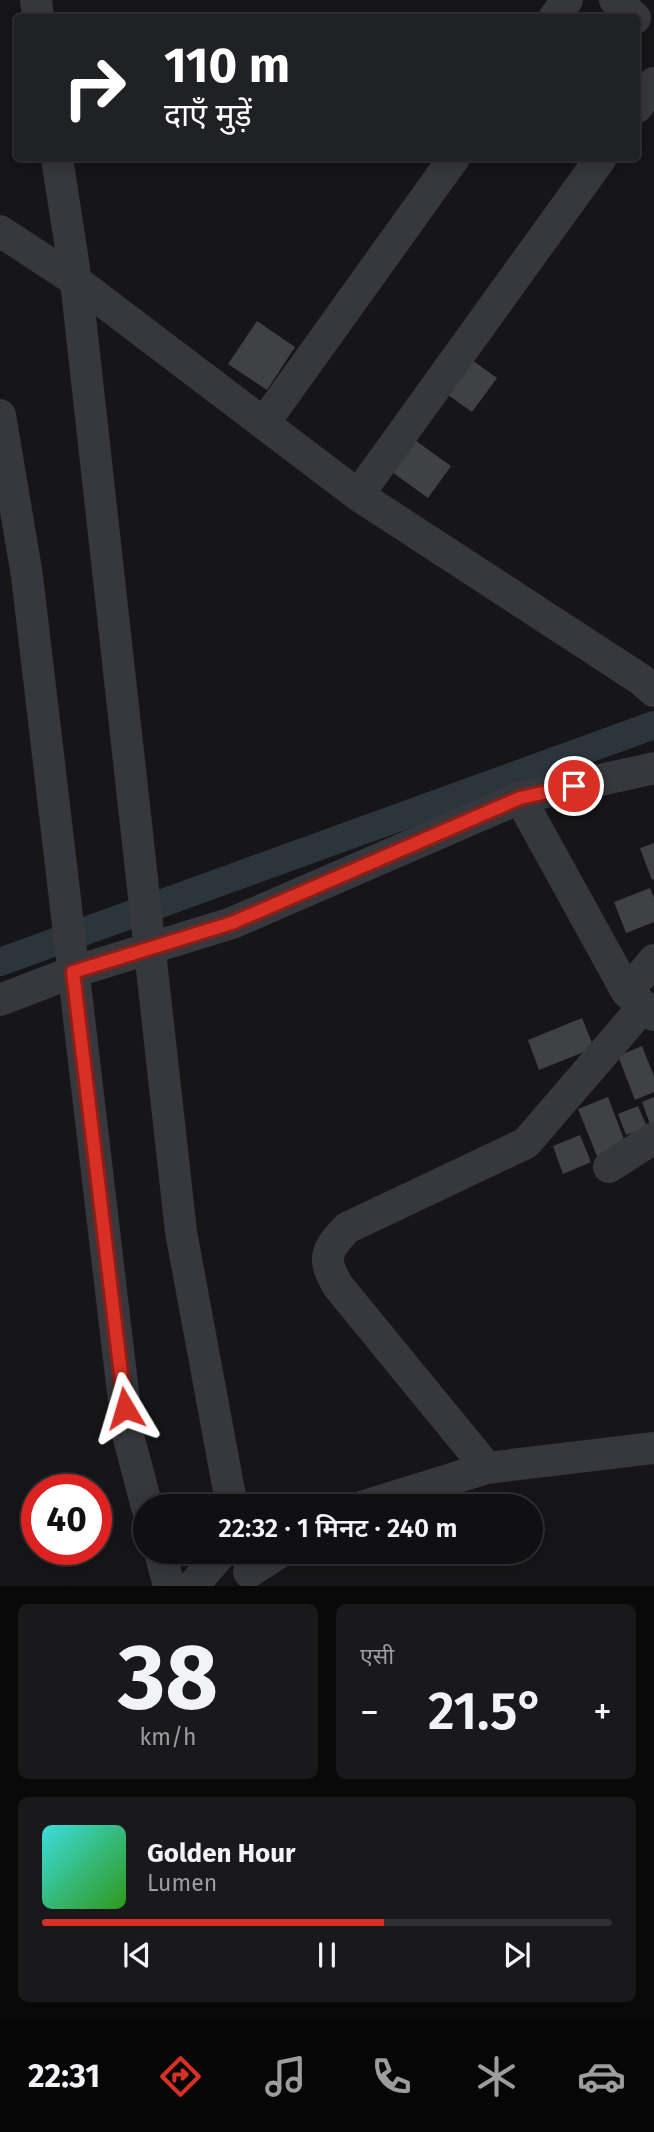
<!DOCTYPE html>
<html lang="hi">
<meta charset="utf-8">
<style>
body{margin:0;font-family:"Fira Sans","Noto Sans Devanagari",sans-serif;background:#19191b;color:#f1f3f6;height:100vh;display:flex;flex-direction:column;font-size:26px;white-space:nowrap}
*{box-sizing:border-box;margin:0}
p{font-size:23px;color:#9c9d9f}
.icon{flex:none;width:38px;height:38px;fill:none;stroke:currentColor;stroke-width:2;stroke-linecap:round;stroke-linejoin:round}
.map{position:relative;height:1586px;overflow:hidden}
.panel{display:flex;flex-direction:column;gap:18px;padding:18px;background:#09090a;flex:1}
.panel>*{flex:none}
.hud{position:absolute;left:14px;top:14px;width:626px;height:147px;border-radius:7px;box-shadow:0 4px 18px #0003,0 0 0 2px #303032;background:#202124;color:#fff;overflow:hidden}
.speed{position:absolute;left:21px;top:1474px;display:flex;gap:14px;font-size:35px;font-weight:700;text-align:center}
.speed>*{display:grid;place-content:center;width:91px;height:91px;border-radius:50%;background:#101012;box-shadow:0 4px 18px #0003,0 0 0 2px #303032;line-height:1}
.speed .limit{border:10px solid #d22;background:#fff;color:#111}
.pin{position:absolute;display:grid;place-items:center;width:60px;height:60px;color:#fff;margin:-30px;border:4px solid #fff;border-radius:50%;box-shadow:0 2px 7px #0007}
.me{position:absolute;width:77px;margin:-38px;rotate:353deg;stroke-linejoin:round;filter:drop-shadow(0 0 5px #0008)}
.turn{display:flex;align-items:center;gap:24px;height:147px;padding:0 35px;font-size:32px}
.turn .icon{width:91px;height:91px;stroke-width:2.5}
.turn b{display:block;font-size:49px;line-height:60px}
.big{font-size:52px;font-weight:600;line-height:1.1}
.panel .tile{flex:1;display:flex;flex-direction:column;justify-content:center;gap:10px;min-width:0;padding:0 24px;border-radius:10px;background:#19191b}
.panel .dial{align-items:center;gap:0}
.dial b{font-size:91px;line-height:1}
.song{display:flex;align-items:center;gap:21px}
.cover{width:84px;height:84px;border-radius:10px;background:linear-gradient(135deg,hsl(180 70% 55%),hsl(110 70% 35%))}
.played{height:7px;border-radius:4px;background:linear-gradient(90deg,#d93025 60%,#303032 60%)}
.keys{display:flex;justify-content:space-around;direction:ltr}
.heat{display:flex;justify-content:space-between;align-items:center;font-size:38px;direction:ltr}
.panel .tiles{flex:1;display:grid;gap:18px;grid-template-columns:1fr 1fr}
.tile:last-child{grid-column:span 2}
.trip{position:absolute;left:133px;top:1494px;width:410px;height:70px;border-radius:35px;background:#101012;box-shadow:0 4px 18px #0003,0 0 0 2px #303032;font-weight:600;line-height:70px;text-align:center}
.tabs{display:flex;height:112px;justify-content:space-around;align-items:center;background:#060607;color:#9c9d9f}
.tabs .icon{width:49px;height:49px}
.tabs .selected{color:#d93025}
.tabs b{font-size:32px;color:#f1f3f6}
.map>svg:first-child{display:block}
</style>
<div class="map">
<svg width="654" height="1586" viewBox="0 0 654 1586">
<rect width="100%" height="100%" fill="#161618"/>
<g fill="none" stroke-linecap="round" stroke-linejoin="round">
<path stroke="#2c353c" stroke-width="28" d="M0 962 654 725"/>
</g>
<path fill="#404145" d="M257 321 295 347 267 390 228 364Z
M469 358 497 378 472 412 444 392Z
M412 438 451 466 428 498 389 470Z
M654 843V879L652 880 640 848Z
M650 888 654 898V922L626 933 614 902Z
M582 1018 594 1048 539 1070 528 1040Z
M642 1046 654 1076V1092L635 1100 618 1056Z
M608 1097 626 1145 597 1156 578 1109Z
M654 1097V1122L650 1124 642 1102Z
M638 1106 647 1127 626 1135 618 1114Z
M580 1135 591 1162 563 1174 553 1146Z"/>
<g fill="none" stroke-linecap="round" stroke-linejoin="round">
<path stroke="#37383d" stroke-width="32" d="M36 0 38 18
M615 0 635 18
M554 18 567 0
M637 107 654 83
M57 158 76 281 181 1232 232 1507
M0 231 76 281 358 495 640 679 654 691
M0 415 27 576 128 1435 147 1507
M264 423 454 158
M358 495 601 158
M520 798 627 992 654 1015
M627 992 654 960
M0 1000 73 972 232 923 520 798 654 768
M609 1167 654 1138
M487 1468 338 1286C322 1259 325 1251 347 1228L526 1143 643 1007
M361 1507 487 1468 654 1448
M160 1552 169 1586
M249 1572 280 1552
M193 1586 222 1552"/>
</g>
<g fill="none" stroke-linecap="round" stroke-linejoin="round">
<defs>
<path id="route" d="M125 1408 73 972 232 923 520 798 574 786"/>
</defs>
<use href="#route" stroke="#8d1f18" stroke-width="18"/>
<use href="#route" stroke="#d93025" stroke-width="12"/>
</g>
</svg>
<div class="speed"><div class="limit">40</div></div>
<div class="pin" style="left:574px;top:786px;background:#d93025"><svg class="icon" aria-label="arrive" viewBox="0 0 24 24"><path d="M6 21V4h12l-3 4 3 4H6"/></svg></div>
<svg class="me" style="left:125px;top:1408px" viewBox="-20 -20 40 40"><path d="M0-17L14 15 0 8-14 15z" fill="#d93025" stroke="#fff" stroke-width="4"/></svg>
<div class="trip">22:32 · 1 मिनट · 240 m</div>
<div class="hud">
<div class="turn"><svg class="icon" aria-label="right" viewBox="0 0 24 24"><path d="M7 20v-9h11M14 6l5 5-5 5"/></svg><div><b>110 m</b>दाएँ मुड़ें</div></div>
</div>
</div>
<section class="panel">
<div class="tiles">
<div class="tile dial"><b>38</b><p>km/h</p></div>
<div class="tile"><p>एसी</p>
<div class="heat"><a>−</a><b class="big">21.5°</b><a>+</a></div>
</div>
<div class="tile">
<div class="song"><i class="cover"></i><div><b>Golden Hour</b><p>Lumen</p></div></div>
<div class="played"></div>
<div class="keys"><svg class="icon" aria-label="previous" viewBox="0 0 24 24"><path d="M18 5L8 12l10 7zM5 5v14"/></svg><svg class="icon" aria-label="pause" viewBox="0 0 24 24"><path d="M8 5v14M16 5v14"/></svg><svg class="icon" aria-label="next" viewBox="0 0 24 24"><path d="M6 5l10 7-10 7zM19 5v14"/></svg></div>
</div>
</div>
</section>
<nav class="tabs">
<b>22:31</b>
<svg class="icon selected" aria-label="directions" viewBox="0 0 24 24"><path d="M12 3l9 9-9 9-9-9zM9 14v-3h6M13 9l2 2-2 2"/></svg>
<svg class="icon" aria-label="music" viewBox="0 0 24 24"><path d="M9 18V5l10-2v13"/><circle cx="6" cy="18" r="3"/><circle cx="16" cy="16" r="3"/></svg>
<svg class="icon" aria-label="phone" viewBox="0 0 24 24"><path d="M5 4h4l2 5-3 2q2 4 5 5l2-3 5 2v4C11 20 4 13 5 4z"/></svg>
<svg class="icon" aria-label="climate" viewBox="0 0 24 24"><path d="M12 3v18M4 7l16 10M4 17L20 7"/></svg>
<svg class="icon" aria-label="car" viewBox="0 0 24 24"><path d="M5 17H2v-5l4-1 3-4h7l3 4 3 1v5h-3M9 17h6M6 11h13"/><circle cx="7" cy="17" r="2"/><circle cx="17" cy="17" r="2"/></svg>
</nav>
